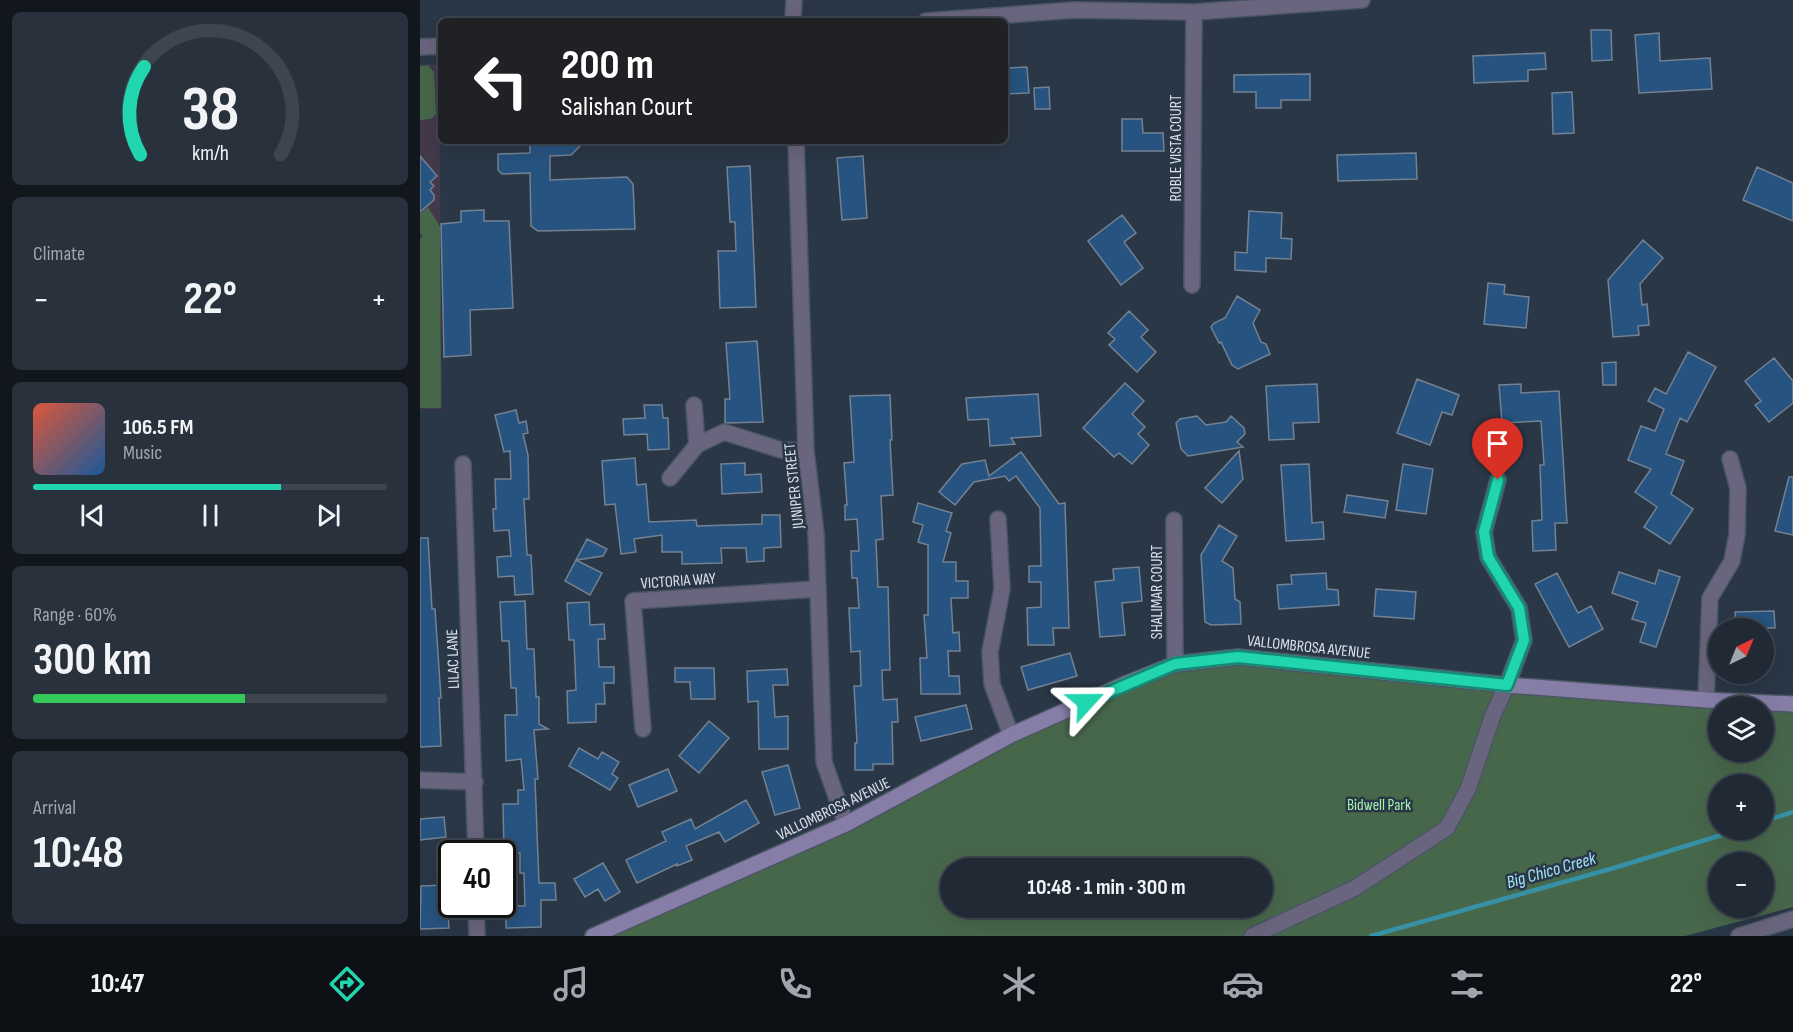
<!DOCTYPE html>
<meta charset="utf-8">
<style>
body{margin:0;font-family:"Sofia Sans Condensed",sans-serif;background:#28313c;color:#f1f3f6;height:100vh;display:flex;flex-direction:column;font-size:22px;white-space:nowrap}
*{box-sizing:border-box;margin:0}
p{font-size:20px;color:#a2a6ac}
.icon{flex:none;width:33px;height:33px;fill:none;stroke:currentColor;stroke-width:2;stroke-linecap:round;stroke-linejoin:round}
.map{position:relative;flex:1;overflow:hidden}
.drawer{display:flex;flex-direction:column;gap:12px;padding:12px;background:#12171d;width:420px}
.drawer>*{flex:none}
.banner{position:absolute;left:18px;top:18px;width:570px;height:126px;border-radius:9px;box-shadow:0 6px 24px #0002,0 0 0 2px #3d454f;background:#202124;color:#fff;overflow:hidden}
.needle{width:39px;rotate:43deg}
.fabs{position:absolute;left:1288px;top:618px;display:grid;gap:12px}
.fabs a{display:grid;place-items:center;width:66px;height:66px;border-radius:50%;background:#202934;box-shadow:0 6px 24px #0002,0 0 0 2px #3d454f;font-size:30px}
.speed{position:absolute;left:18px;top:840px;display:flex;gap:12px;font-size:30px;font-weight:700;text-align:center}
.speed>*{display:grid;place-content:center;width:78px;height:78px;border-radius:50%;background:#202934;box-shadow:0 6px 24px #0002,0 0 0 2px #3d454f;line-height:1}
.speed .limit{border:3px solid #111;border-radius:9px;background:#fff;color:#111}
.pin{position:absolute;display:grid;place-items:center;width:51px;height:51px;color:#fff;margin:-62px -26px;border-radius:50% 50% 50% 0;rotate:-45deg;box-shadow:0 0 6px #0007}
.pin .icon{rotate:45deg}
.me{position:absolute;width:66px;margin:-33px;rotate:66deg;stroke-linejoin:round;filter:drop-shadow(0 0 4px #0008)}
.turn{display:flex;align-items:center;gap:21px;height:126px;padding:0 24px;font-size:27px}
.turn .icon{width:78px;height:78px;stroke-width:2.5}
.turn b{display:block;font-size:42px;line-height:51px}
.big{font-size:45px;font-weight:700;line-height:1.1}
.drawer .card{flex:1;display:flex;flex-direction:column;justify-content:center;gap:9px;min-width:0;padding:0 21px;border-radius:9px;background:#28313c}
.drawer .dial{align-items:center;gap:0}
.dial svg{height:156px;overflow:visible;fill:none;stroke:#3d454f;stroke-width:7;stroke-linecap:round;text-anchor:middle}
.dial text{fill:#f1f3f6;stroke:none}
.song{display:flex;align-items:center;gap:18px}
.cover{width:72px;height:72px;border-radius:9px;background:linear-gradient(135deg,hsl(10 70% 55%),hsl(210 70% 35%))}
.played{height:6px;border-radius:3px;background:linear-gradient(90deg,#21d5af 70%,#3d454f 70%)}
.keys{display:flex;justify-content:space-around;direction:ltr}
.heat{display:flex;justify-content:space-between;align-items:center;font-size:33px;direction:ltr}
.charge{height:9px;border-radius:4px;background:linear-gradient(90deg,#34c759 60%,#3d454f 0)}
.trip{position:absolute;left:520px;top:858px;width:333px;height:60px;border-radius:30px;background:#202934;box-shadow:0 6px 24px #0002,0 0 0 2px #3d454f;font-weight:700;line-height:60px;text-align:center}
.tab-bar{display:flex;height:96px;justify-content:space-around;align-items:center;background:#0d1015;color:#a2a6ac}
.tab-bar .icon{width:42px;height:42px}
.tab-bar .selected{color:#21d5af}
.tab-bar b{font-size:27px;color:#f1f3f6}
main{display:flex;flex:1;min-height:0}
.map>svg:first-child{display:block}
</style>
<main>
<section class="drawer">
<div class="card dial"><svg viewBox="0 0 100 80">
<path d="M14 69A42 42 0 1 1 86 69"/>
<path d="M14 69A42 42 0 0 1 16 24" stroke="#21d5af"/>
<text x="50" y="56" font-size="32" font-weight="700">38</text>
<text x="50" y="72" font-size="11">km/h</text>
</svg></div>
<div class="card"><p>Climate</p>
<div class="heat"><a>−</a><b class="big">22°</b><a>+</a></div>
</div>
<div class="card">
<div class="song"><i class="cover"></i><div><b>106.5 FM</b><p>Music</p></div></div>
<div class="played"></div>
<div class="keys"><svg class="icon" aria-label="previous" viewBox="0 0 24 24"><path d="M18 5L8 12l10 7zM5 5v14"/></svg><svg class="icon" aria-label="pause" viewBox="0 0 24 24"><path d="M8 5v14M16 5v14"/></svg><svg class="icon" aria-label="next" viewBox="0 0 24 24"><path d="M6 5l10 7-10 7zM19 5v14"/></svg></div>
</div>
<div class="card"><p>Range · 60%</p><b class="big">300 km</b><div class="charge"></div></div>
<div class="card"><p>Arrival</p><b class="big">10:48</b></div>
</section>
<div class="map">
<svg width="1373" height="936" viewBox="0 0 1373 936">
<rect width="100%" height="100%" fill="#2a3746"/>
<path fill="#43394a" d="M19 64 22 409H0V65Z"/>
<path fill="#47674b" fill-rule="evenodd" d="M8 65 14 72 16 114 11 119 0 120V66Z
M8 207 20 227 21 408H0V239L3 236 0 233V214Z
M818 657 1373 704V907L1265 936H173L426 824 591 735 755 664ZM1299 706H1344V752H1299ZM1299 784H1344V830H1299ZM1299 862H1344V908H1299ZM531 868H843V908H531Z"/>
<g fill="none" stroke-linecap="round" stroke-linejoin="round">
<path stroke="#3691a7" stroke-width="4.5" d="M1344 821 1373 812
M951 936 1194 868 1318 830"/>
</g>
<path fill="#275381" stroke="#738292" stroke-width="1.5" d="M1171 30H1191L1192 60 1172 61Z
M1239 33 1240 61 1290 58 1292 89 1219 93 1215 35Z
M1125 53 1126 69 1108 70V81L1054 83 1053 56Z
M607 67 609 93 585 94V68Z
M890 74V100H861V108H836V92H814V75Z
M629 87 630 109H615L614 88Z
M1152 92 1154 133 1133 134 1132 93Z
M702 119H722L723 133H743L744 151H702Z
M110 141H165L151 155 130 156V180L207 177 213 184 215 229 118 231 111 226 110 173 82 174 78 170V154L110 153Z
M996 153 997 179 918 181 917 155Z
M0 156 17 176 10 182 14 186 10 190 14 195V200L0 212Z
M443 156 447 218 422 220 417 158Z
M330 166 336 307 300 308 298 251H316L315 222H310L307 167Z
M1337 167 1373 183V221L1323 200Z
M64 210V221H89L93 308 50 310 51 355 24 357 21 224 41 222V211Z
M829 211 862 213 861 238 872 239 871 259 846 258V272L815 270V252L827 253Z
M702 215 716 233 704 242 723 268 701 285 668 241Z
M1223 240 1243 258 1220 284 1222 305 1227 304 1229 325 1218 326 1219 335 1193 337 1188 280Z
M1068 283 1085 285 1084 294 1109 297 1106 328 1064 324Z
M817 296 840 310 833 323 841 342 846 344 850 354 818 369 812 365 801 342 799 343 791 327 794 323 805 318Z
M709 311 728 330 721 337 736 352 717 372 689 345 695 339 688 333Z
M337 341 343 422 305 423V399H310L306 343Z
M1268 352 1296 367 1267 422 1260 418 1246 454 1264 461 1251 494 1273 509 1250 544 1224 527 1237 507 1215 492 1231 469 1208 460 1221 426 1235 431 1244 409 1228 401 1235 388 1246 394Z
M1354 358 1373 381V403L1349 422 1335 405 1341 401 1325 381Z
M1196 362V385H1183L1182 363Z
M997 379 1039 395 1032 415 1022 412 1010 445 977 433Z
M705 383 724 401 712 414 725 427 718 434 729 445 712 464 699 453 694 457 663 428Z
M897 384 899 422 873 423 874 439 849 440 846 386Z
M1101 384V393L1139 391 1147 523H1135L1136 550 1113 551 1112 521 1122 520 1120 465H1124L1121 421 1082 423 1079 385Z
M618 394 621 436 591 438 595 444 570 446 568 419 548 420 546 398Z
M470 395 472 440H470L473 495 461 496 463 539 456 540 458 587H468L470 670H462L463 700 477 699 478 722H472L473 764H453V770H435V743H437L434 686H441L440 651 431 652 429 608H439L437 578H432L431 551H439L437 519 425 520V505H427L424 463 434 462 430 396Z
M224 405H242L243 418H248L249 449 228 450 227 434 204 435 203 419 225 418Z
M96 410 99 423 106 421 108 433 103 434 108 455 109 499H104L107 555H111L113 594 95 595 94 576 78 577 77 557 91 556 89 530 74 531 73 509H76L75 479H91L90 451 84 452 75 415Z
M777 416 786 425 806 422 811 416 824 428 825 434 817 442 823 447 768 456 761 449 756 423 760 419Z
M819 451 823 479 802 503 785 488Z
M601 452 639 504 645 503 649 628H633L634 645H608L607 608 621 607V582H609V566H621L620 508 596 476 589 481 585 476 554 482 535 505 519 492 542 464 565 460 569 476Z
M215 458 217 485 226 484 229 522 276 520 277 526 342 524V515H360L361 547 344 548V561L327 562 326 548H301L302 563 262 564V552H242V535L214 539 216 552 201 554 195 504 185 505 182 461Z
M325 463V475L341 474 342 492 302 494 301 464Z
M889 464 892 523 903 522 904 539 866 541 861 465Z
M983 464 1013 469 1006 514 976 510Z
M1369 477H1373V535L1355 531Z
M927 495 968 501 965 518 924 512Z
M498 503 532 513 526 531 531 533 523 562H536V581H548V598H531L533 633 539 632 540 651H528L529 676H539L540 694H501L500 658H507L504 615H508V545L498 542 503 525 493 522Z
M799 525 817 536 802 561 813 568 815 599 820 602 821 624 791 625 785 622 781 555Z
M0 538H8L12 609H15L21 698H19L21 746 0 747Z
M167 539 187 549 183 556 156 560Z
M156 560 182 573 170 595 145 581Z
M719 567 722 601 702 603 705 635 680 637 675 582 694 580 693 569Z
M1239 570 1260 577 1236 647 1220 642 1226 623 1212 619 1218 602 1192 593 1199 572 1235 584Z
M906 573 907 589 918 590 919 605 859 609 857 585 872 584 871 575Z
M1137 573 1158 613 1171 606 1183 629 1149 647 1115 584Z
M956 589 996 592 994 619 954 616Z
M105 601 107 649H114L116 697H119V724L128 729 114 730 118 779H115L119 883H135L136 900H121V927L86 928V906H105L104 873H100V853H84L83 804H98V790H104L101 759 86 761 85 715H97L96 688H91L89 641H82L80 602Z
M169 602 170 625 184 624 185 639H178L179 667H194V683H184L185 704H176V722L148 723 147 691 156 690 154 640H149L147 603Z
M1354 611 1355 628H1316L1315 612Z
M650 653 657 676 608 690 601 667Z
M255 668H294L295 699H271L270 682H255Z
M367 669 368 685H353L355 717 368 716V749H339L338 701 328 702 327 671Z
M546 705 552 729 501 741 495 717Z
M289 721 309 738 279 773 259 756Z
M159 748 178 759 182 752 199 762 192 774 198 778 190 790 149 766Z
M368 765 380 808 355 815 342 772Z
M248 769 257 791 218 807 209 785Z
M326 800 339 823 305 842 299 832 266 846 272 860 257 866V864L217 883 206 860 246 841 242 832 271 819 275 829Z
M24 817 26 837 0 840V819Z
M183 863 200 892 185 901 178 889 165 897 154 879Z
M26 885 29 928 0 929 1 886Z"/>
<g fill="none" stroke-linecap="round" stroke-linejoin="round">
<defs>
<path id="street" d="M373 21 374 0
M506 21 654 10 774 12 942 0
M0 47 21 46
M376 141 386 451 396 534 404 762 426 824
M772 285 774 12
M274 405 277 445
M43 464 56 854
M250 478 277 445 304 432 361 450 386 451
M578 519 582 589 570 652 572 684 591 735
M754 520 755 664
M1286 700 1290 598 1312 561 1317 534 1318 488 1310 459
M223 729 213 601 397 589
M0 780 55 782
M56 904 57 936
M832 936 935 888 1027 828 1048 789 1073 715 1087 685 1104 640 1099 608 1068 557 1064 532 1078 480
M1319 936 1373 919"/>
<path id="secondary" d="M173 936 426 824 591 735 703 685 755 664 818 657 1087 685 1286 700 1373 704"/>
</defs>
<use href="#street" stroke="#4a5664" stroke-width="18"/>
<use href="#secondary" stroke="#4a5664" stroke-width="18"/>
<use href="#street" stroke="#6a657e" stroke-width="15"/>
<use href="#secondary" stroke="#867ea7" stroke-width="15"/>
</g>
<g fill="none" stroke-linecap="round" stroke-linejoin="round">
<defs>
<path id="route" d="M666 702 755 664 818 657 1087 685 1104 640 1099 608 1068 557 1064 532 1078 480"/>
</defs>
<use href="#route" stroke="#158a72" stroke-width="15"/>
<use href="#route" stroke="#21d5af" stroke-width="10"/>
</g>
<g text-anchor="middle" stroke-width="5" stroke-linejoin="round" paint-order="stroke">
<g font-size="16" fill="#d9e1eb" stroke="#2a3746">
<text transform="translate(755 148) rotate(-90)" y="6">ROBLE VISTA COURT</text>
<text transform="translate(373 486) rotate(-96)" y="6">JUNIPER STREET</text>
<text transform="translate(258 580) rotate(-4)" y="6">VICTORIA WAY</text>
<text transform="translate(736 592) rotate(-90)" y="6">SHALIMAR COURT</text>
<text transform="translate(889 646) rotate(6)" y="6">VALLOMBROSA AVENUE</text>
<text transform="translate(32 659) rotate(-92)" y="6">LILAC LANE</text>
<text transform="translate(413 808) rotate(-26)" y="6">VALLOMBROSA AVENUE</text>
</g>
<g font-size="16" fill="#a4f2ae" stroke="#2a3746">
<text x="959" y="810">Bidwell Park</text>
</g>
<g font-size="18" font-style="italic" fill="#a1e4f7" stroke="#2a3746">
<text transform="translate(1131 870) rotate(-16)" y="6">Big Chico Creek</text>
</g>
</g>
</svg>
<div class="fabs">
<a><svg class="needle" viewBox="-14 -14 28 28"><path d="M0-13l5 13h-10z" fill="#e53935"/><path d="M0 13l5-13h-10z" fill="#a2a6ac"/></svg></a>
<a><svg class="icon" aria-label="layers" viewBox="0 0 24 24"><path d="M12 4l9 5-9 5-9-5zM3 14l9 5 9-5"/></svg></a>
<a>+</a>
<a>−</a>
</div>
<div class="speed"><div class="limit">40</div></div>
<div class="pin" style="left:1078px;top:480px;background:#d93025"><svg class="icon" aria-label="arrive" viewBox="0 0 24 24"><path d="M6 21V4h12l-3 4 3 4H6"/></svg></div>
<svg class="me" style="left:666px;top:702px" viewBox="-20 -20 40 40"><path d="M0-17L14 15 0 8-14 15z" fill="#21d5af" stroke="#fff" stroke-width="4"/></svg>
<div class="trip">10:48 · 1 min · 300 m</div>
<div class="banner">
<div class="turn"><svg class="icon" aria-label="left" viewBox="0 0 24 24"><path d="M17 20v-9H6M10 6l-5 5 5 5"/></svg><div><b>200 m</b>Salishan Court</div></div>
</div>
</div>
</main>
<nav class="tab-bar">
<b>10:47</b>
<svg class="icon selected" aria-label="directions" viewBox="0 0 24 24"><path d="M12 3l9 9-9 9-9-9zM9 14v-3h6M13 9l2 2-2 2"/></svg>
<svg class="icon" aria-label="music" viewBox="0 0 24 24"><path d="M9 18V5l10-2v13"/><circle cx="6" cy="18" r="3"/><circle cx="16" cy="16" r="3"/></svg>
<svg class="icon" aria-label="phone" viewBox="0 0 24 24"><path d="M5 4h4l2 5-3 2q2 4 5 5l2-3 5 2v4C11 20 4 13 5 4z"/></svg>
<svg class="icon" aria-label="climate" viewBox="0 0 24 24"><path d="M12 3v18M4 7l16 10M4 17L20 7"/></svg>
<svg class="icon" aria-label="car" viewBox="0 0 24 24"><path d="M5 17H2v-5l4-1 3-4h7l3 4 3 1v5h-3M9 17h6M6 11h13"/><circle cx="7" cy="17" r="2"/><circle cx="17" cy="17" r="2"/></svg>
<svg class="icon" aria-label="filters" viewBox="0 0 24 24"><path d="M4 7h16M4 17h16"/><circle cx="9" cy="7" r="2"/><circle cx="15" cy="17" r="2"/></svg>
<b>22°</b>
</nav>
